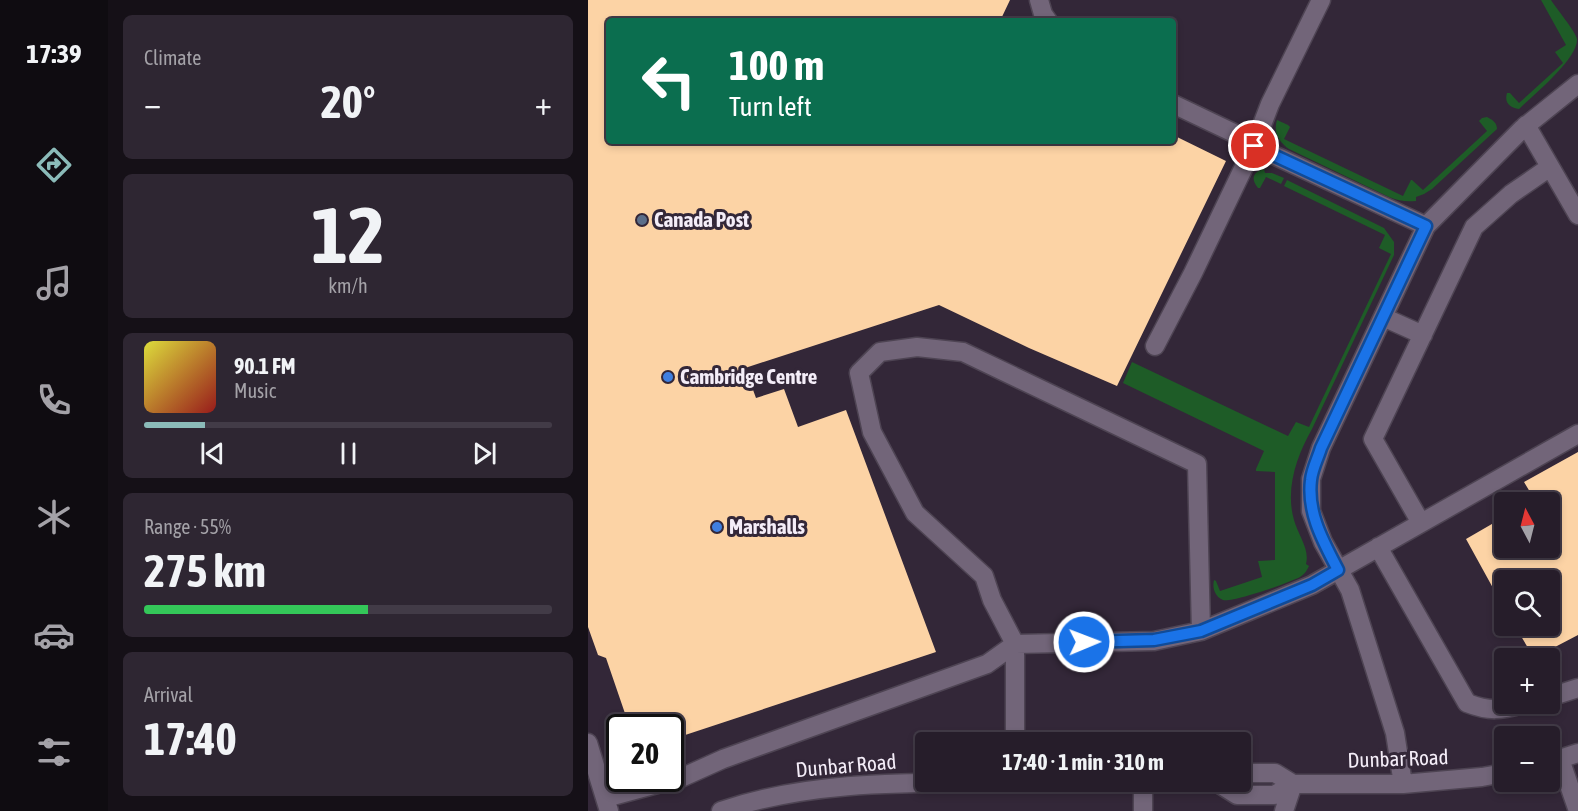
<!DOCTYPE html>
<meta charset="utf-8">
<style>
body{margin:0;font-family:"Asap Condensed",sans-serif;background:#2e2632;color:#f1f3f6;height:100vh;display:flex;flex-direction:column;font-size:22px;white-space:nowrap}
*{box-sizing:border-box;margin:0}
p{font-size:20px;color:#a4a2a8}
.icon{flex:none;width:33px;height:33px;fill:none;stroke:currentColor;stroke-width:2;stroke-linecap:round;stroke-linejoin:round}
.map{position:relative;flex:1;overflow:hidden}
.drawer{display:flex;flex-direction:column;gap:15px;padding:15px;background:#151017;width:480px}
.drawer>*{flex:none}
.hud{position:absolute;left:18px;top:18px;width:570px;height:126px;border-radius:6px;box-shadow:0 3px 9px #0003,0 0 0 2px #423b47;background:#0b6e4f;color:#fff;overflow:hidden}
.needle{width:39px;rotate:353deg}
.fabs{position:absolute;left:906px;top:492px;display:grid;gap:12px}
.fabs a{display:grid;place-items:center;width:66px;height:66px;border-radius:6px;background:#261d2a;box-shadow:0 3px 9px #0003,0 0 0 2px #423b47;font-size:30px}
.speed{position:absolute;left:18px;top:714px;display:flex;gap:12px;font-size:30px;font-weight:700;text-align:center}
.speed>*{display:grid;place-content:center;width:78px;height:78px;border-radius:50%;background:#261d2a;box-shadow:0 3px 9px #0003,0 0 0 2px #423b47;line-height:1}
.speed .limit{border:3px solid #111;border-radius:9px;background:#fff;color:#111}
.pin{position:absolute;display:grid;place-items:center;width:51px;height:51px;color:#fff;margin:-26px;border:3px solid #fff;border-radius:50%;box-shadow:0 2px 6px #0007}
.me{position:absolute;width:66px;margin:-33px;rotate:89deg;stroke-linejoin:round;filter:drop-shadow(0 0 4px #0008)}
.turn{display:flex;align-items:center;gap:21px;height:126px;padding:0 24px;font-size:27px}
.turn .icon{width:78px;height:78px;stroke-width:2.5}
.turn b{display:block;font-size:42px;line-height:51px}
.big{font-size:45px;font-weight:700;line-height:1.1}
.drawer .widget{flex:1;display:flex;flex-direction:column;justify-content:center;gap:9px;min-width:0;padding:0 21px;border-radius:9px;background:#2e2632}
.drawer .dial{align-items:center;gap:0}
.dial b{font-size:78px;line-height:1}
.song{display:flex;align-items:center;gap:18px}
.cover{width:72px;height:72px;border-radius:9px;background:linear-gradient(135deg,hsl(60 70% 55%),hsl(0 70% 35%))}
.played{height:6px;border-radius:3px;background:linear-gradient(90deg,#8bbbb9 15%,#423b47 15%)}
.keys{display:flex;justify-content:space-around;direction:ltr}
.heat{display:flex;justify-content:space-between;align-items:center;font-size:33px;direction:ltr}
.charge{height:9px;border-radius:4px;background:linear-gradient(90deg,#34c759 55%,#423b47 0)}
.trip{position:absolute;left:327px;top:732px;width:336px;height:60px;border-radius:6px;background:#261d2a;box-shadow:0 3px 9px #0003,0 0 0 2px #423b47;font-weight:700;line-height:60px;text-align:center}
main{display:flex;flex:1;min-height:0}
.dock{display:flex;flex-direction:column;width:108px;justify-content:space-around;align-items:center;background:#0f0c11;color:#a4a2a8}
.dock .icon{width:42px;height:42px}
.dock .selected{color:#8bbbb9}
.dock b{font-size:27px;color:#f1f3f6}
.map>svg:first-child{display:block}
</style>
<main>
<nav class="dock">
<b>17:39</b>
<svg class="icon selected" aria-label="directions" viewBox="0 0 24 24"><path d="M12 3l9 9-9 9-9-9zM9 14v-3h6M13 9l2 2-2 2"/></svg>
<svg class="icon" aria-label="music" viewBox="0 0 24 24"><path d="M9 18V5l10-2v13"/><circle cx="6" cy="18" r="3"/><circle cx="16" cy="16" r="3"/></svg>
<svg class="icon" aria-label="phone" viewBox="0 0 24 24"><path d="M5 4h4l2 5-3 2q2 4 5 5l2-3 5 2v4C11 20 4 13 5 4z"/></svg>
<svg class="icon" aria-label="climate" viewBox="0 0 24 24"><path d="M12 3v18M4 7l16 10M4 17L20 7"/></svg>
<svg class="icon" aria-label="car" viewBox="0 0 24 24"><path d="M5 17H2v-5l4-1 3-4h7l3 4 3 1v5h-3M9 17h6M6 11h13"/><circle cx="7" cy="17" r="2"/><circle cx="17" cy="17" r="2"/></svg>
<svg class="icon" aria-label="filters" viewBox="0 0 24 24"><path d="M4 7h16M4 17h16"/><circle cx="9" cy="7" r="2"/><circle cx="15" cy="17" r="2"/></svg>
</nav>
<section class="drawer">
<div class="widget"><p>Climate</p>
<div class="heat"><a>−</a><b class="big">20°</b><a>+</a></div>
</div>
<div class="widget dial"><b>12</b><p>km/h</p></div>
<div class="widget">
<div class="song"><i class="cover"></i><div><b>90.1 FM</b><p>Music</p></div></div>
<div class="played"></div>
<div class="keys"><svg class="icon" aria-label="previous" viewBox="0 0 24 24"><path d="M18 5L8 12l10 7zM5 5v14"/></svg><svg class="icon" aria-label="pause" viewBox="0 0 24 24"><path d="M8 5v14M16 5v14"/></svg><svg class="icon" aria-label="next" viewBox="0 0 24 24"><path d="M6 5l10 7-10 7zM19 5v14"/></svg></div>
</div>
<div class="widget"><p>Range · 55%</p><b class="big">275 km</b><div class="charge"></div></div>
<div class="widget"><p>Arrival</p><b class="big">17:40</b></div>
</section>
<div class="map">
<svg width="990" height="811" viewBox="0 0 990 811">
<rect width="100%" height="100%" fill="#332738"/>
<path fill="#1e5c27" d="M953 0H963C968 8 988 32 989 39 990 59 945 95 931 109 922 108 916 103 919 93H922L931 103 975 63 967 52 978 45Z
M899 117C905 120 909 123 909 129L844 189 836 194 828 197V201C818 202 811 201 801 197L701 149C691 142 685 132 689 120L700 125 702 127 696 139 815 196 823 180H824L835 190 899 131 891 121 894 118Z
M676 169 677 173H684L696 178 693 184 678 177 672 188H670C663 180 664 172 676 169Z
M699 180 796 228 806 242V255L724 429C709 455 697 489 706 520 710 535 722 549 718 564L721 566C719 570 717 574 712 577 703 582 644 603 635 600 627 597 624 588 626 580L628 581 632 591 674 577 670 561 687 560V472L668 471V469L676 451 535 383 544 362 700 436 708 422 721 427 803 254 791 248 797 235 696 186Z"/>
<path fill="#fcd3a5" d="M0 0H422L412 21H21V141H585V135L638 161 529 386 441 348 351 305 157 368 168 398 196 389 210 427 258 410 348 652 82 740V728H42L18 658 10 655 0 627Z
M990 452V635L946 658 927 626H962V580H916V608L878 539 916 517V548H962V502H948L936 482Z"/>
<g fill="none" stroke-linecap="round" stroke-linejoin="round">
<defs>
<path id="minor" d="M451 0 455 14 460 21
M585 104 650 135 666 146 838 226
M938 125 990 215
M795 317 835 335
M567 346 605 273 666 146 682 104 733 0
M833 523 785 439 886 227 923 194 962 167
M790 547 879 703C902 712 913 710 936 704
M962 697 990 688
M427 742V644L404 600 396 576 327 513 284 432 271 373 292 352 329 347 375 352 609 464 613 631
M0 743 21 811
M972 759 990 811
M962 762 990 753
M652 773H687L705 784H815L894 777 916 773
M431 782 630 783 633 782
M555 783V811
M630 783 649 795H686L705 784
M815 784 807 733 762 590 735 542 723 511V479L733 448 838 226 934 129 990 84
M17 798 95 777 135 759 399 664 427 644 566 641 613 631 724 585 990 434
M133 811C226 779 327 783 425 782
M696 811 705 784"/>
</defs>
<use href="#minor" stroke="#4e4453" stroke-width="21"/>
<use href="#minor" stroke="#726579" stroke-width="18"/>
</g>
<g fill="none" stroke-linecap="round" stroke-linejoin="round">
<defs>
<path id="route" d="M496 642 566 640 613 631 724 585 750 570C735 541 719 513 723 480 724 469 730 458 733 448L838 226 666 146"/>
</defs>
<use href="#route" stroke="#114b97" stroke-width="15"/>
<use href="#route" stroke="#1a73e8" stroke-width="10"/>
</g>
<circle fill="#5c6f8a" stroke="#332738" stroke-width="2" cx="54" cy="220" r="6"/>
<g fill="#3f7fe0" stroke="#332738" stroke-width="2">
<circle cx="80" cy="377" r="6"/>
<circle cx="129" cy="527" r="6"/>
</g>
<g text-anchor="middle" stroke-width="6" stroke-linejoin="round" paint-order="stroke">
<g font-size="21" font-weight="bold" fill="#f4edf8" stroke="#332738" text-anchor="start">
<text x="66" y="227">Canada Post</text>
<text x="92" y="384">Cambridge Centre</text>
<text x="141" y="534">Marshalls</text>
</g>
<g font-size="21" fill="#f4edf8" stroke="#332738">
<text transform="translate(810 759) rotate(-2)" y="7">Dunbar Road</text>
<text transform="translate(258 766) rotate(-5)" y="7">Dunbar Road</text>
</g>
</g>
</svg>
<div class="fabs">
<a><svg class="needle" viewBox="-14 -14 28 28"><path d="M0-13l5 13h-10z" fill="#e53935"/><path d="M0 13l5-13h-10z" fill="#a4a2a8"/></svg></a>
<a><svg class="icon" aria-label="search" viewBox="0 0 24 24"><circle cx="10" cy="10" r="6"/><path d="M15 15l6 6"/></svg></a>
<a>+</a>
<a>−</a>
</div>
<div class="speed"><div class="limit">20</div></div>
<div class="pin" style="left:666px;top:146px;background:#d93025"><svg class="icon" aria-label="arrive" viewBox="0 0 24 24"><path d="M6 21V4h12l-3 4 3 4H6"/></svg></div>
<svg class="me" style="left:496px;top:642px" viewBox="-20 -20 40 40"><circle r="17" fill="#1a73e8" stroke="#fff" stroke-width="3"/><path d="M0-11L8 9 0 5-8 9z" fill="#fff"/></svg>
<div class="trip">17:40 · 1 min · 310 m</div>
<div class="hud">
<div class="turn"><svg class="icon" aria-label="left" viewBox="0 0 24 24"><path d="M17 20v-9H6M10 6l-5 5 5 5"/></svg><div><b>100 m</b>Turn left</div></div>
</div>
</div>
</main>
